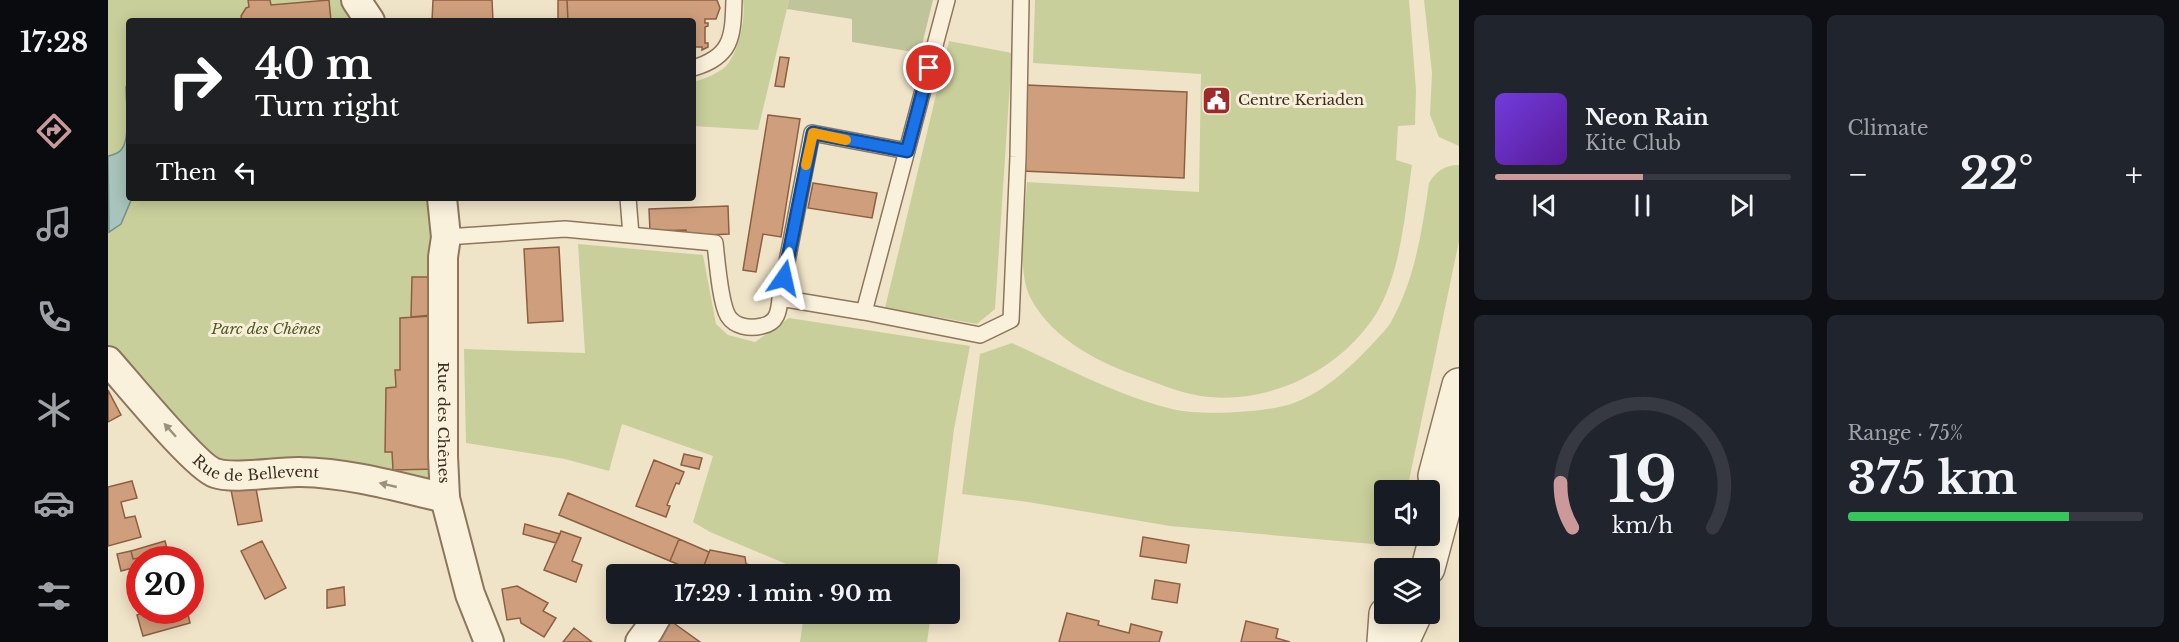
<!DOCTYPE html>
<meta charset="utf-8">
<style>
body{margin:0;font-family:"Libre Baskerville",serif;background:#20242c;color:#f1f3f6;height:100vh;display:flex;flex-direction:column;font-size:22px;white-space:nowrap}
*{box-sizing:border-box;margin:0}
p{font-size:20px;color:#9ea1a6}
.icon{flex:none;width:33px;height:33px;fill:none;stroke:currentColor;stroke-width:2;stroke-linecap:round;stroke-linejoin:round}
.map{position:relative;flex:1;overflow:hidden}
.side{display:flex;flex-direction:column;gap:15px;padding:15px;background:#0d0f14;width:720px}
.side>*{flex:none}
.top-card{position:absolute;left:18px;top:18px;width:570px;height:183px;border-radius:6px;box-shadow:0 3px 15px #0003;background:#202124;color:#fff;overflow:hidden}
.fabs{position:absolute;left:1266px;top:480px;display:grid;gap:12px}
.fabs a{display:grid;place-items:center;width:66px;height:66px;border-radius:6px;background:#171b24;box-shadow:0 3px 15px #0003;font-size:30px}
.speed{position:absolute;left:18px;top:546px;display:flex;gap:12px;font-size:30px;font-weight:700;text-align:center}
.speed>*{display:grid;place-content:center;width:78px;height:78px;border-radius:50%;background:#171b24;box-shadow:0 3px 15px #0003;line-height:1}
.speed .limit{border:9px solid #d22;background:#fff;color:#111}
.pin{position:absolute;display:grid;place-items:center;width:51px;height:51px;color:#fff;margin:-26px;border:3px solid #fff;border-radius:50%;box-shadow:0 2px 6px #0007}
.me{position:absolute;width:66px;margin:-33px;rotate:11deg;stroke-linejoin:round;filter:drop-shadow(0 0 4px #0008)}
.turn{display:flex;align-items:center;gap:21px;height:126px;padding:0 30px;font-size:27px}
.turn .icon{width:78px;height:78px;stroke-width:2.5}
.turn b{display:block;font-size:42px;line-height:51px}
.then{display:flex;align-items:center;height:57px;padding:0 30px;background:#0003;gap:12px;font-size:22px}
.big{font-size:45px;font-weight:700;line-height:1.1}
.side .card{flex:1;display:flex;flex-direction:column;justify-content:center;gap:9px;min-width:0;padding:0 21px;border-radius:9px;background:#20242c}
.side .dial{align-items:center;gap:0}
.dial svg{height:156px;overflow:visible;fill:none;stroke:#363941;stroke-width:7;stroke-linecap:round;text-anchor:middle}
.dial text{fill:#f1f3f6;stroke:none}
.song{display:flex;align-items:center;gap:18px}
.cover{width:72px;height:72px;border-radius:9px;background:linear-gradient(135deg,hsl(260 70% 55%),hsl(270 70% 35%))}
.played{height:6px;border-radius:3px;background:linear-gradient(90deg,#cc999b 50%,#363941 50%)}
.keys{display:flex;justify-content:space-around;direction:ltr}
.heat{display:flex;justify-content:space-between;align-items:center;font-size:33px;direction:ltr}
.charge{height:9px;border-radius:4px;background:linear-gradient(90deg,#34c759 75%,#363941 0)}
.side .tiles{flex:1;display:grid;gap:15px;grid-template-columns:repeat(2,1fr)}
.trip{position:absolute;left:498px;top:564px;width:354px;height:60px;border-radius:6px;background:#171b24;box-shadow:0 3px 15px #0003;font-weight:700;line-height:60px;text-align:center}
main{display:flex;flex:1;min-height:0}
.tab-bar{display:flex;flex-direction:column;width:108px;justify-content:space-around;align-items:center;background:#090b0e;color:#9ea1a6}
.tab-bar .icon{width:42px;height:42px}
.tab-bar .on{color:#cc999b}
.tab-bar b{font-size:27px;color:#f1f3f6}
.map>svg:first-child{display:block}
</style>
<main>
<nav class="tab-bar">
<b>17:28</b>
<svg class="icon on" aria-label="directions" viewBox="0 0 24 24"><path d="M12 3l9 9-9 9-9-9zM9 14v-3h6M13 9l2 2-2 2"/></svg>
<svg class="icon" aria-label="music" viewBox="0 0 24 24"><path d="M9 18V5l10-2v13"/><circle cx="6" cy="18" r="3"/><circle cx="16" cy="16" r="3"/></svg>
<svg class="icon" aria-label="phone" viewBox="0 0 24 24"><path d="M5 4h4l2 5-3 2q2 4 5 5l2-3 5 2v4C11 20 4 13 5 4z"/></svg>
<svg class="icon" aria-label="climate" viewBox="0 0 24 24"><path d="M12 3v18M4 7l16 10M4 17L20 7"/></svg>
<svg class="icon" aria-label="car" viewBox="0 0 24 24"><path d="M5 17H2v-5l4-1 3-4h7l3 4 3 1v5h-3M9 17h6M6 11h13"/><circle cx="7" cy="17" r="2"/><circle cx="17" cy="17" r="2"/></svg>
<svg class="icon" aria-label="filters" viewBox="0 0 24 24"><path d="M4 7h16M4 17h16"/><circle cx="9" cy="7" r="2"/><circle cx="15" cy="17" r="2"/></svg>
</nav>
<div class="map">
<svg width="1351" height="642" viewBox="0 0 1351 642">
<rect width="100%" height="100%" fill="#f0e4c8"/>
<path fill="#c9cf9b" d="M0 0H237L250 21H21V198H323L331 250 330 490 191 457 111 470 0 357Z
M635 0H681L650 130 585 126V82C596 79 612 73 619 65 631 50 638 18 635 0Z
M927 0H1301L1308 90 1307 125 1290 126 1288 160 1304 165C1297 213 1293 273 1268 314 1233 369 1165 403 1101 397 1078 395 1056 386 1035 378 993 364 945 340 923 299 908 272 917 213 919 182L1091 192 1093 74 925 63Z
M1316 0H1351V146L1331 137 1322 115 1324 73Z
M841 41 904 53 887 309 869 324 777 308Z
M1351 165V241L1299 490H1276V536H1289L1276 545 1062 526 920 502 854 494 872 354 904 343C956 367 1008 395 1064 409 1092 416 1158 413 1186 403 1218 391 1246 364 1268 340 1273 334 1279 329 1283 322 1307 279 1314 231 1321 183 1328 171 1337 165 1351 165Z
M470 244 595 255 608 324 620 335 647 342 681 318 862 346 846 429 828 574H702L602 532 585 522 605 456 514 424 501 471 457 459 358 443 356 349 477 353Z
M696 614H823L819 642H692Z"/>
<path fill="#bfc49a" d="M681 0H825L812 53 744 42V19L679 9Z"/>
<path fill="#a9c4bc" stroke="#6f938a" stroke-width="1.5" d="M21 82V198H24L13 224 1 232 0 156C4 155 10 154 13 150 23 140 18 101 18 87Z"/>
<path fill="#cf9f7d" stroke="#8d5f41" stroke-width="1.5" d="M140 0H162L163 5 221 0 223 21H134L133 16 138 8 141 7Z
M325 0H384L385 21H324Z
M450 0H459L460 21H450Z
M459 0H609L612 8 608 19H597V23H600V26L597 27V43H600V47L594 50V47H585V21H460Z
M672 57 681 58 676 87 667 86Z
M918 85 1079 92 1076 178 914 171Z
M660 115 692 119 673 237 655 234 648 272 635 270Z
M705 183 769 193 764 218 700 208Z
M620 206 621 234 579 236 578 230 542 231 541 209Z
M451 247 455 321 420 323 416 249Z
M304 277H325L324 315 303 317Z
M324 316 327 469 285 470 284 452H277L278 388 288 387 287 370H292V318Z
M0 390 13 415 0 422Z
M576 454 594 458 591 469 573 465Z
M546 460 576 472 571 484 568 483 559 505 562 506 558 517 528 506Z
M24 481 29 498 13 502 17 518 27 516 33 537 0 546V487Z
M147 483 154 521 130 525 122 485Z
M460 493 571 539 562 561 451 515Z
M417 524 452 534 448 543 415 534Z
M453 531 473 538 464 561 474 565 468 582 436 570Z
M1035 537 1081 545 1078 563 1032 556Z
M571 539 601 552 593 574 562 561Z
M57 541 62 560H32V561L31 558 25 559 23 551Z
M154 541 178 588 157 599 133 551Z
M602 550 637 557 638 564 671 572V574H603L605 570 595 568Z
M23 551 25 559 31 558 32 566 13 571 9 554Z
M1047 580 1072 584 1069 603 1044 599Z
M409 586 440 603 435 611 448 618 436 637 413 623 412 618 399 620 394 589Z
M236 587 237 605 219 608V590Z
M42 610H79L82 623 35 636 29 615Z
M959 613 991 621 990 625 1021 633 1023 624 1054 632 1051 642H951Z
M560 619 592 642H543Z
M1138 621 1170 629 1168 638 1182 642H1133Z
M466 628 484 642H455Z"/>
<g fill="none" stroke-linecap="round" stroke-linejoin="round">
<defs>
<path id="service" d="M839 0 756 312 872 335 903 320 910 157 913 0
M585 68C624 57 625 37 626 0
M520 198 523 235
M338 237 457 229 607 243C609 260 612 302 620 316 627 327 642 329 654 326 669 323 671 312 672 298
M756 312 672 298 704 133 799 151"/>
<g id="minor">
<path d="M248 0 262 21"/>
<path id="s1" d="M334 198 338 237 335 257V456L337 498 362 594 381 642"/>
<path id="s2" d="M0 361C18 381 88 467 107 473 126 480 171 471 193 472 242 473 290 487 337 498"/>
<path d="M532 642 541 630 550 614"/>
</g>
<path id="tertiary" d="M1327 476 1351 385
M1320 568 1351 451
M1276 642 1278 614
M1294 642 1307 614"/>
</defs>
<use href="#service" stroke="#8d765c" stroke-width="18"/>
<use href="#minor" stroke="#8d765c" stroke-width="32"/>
<use href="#tertiary" stroke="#8d765c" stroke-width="36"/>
<use href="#service" stroke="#faf1dc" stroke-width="15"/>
<use href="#minor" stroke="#faf1dc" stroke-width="28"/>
<use href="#tertiary" stroke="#faf1dc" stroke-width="33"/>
</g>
<defs><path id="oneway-solid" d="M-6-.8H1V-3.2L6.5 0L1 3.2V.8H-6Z" transform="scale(1.5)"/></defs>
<g fill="#9c907e">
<use href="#oneway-solid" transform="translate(62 430) rotate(-132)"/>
<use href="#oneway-solid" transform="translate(280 485) rotate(-167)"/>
</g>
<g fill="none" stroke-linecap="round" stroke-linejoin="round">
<defs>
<path id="route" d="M676 278 705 133 799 151 821 68"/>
</defs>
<use href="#route" stroke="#114b97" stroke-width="15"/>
<use href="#route" stroke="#1a73e8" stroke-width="10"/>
<path stroke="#f59e0b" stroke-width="10" d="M698 165 705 133 738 140"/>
</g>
<defs>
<symbol id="civic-square" viewBox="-11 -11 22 22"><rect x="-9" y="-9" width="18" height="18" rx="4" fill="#9e2a2b" stroke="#f7eed8"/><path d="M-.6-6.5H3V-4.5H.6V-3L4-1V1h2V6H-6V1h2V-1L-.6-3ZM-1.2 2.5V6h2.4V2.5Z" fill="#fff"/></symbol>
</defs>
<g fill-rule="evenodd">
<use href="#civic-square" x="1092" y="84" width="33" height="33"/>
</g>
<g text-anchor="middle" stroke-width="6" stroke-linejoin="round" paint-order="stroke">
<g font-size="15" fill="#3d2e20" stroke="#f7eed8" text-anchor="start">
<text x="1130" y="105">Centre Keriaden</text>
</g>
<g font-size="15" font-style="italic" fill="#4d5a26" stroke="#f7eed8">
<text x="158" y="334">Parc des Chênes</text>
</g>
<g font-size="15" fill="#3d2e20" stroke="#f7eed8">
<text dy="5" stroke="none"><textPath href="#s1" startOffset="225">Rue des Chênes</textPath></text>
<text dy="5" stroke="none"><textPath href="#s2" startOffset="195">Rue de Bellevent</textPath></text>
</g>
</g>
</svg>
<div class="fabs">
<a><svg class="icon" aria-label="sound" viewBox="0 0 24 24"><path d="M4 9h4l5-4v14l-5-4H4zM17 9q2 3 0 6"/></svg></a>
<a><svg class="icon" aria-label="layers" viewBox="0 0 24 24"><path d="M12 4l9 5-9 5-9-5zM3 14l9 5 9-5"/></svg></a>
</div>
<div class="speed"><div class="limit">20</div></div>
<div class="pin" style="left:821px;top:68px;background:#d93025"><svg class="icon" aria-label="arrive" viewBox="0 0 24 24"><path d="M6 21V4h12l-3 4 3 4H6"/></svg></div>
<svg class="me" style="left:676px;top:278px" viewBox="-20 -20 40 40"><path d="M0-17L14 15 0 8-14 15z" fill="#1a73e8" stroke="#fff" stroke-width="4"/></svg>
<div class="trip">17:29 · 1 min · 90 m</div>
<div class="top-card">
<div class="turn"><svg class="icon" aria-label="right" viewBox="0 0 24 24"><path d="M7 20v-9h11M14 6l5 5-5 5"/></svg><div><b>40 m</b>Turn right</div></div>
<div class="then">Then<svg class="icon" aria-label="left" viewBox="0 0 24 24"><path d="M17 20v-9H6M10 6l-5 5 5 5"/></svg></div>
</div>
</div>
<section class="side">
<div class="tiles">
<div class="card">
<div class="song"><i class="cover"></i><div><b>Neon Rain</b><p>Kite Club</p></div></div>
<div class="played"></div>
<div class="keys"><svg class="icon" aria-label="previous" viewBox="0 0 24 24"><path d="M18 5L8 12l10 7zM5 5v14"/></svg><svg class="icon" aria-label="pause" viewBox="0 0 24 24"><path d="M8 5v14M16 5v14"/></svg><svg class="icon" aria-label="next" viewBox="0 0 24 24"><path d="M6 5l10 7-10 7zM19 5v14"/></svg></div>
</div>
<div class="card"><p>Climate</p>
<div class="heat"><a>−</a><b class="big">22°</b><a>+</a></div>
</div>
<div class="card dial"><svg viewBox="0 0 100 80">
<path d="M14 69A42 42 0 1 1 86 69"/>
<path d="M14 69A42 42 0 0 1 8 46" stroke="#cc999b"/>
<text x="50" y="56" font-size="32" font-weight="700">19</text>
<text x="50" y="72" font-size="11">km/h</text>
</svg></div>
<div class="card"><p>Range · 75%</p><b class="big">375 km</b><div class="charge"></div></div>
</div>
</section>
</main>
